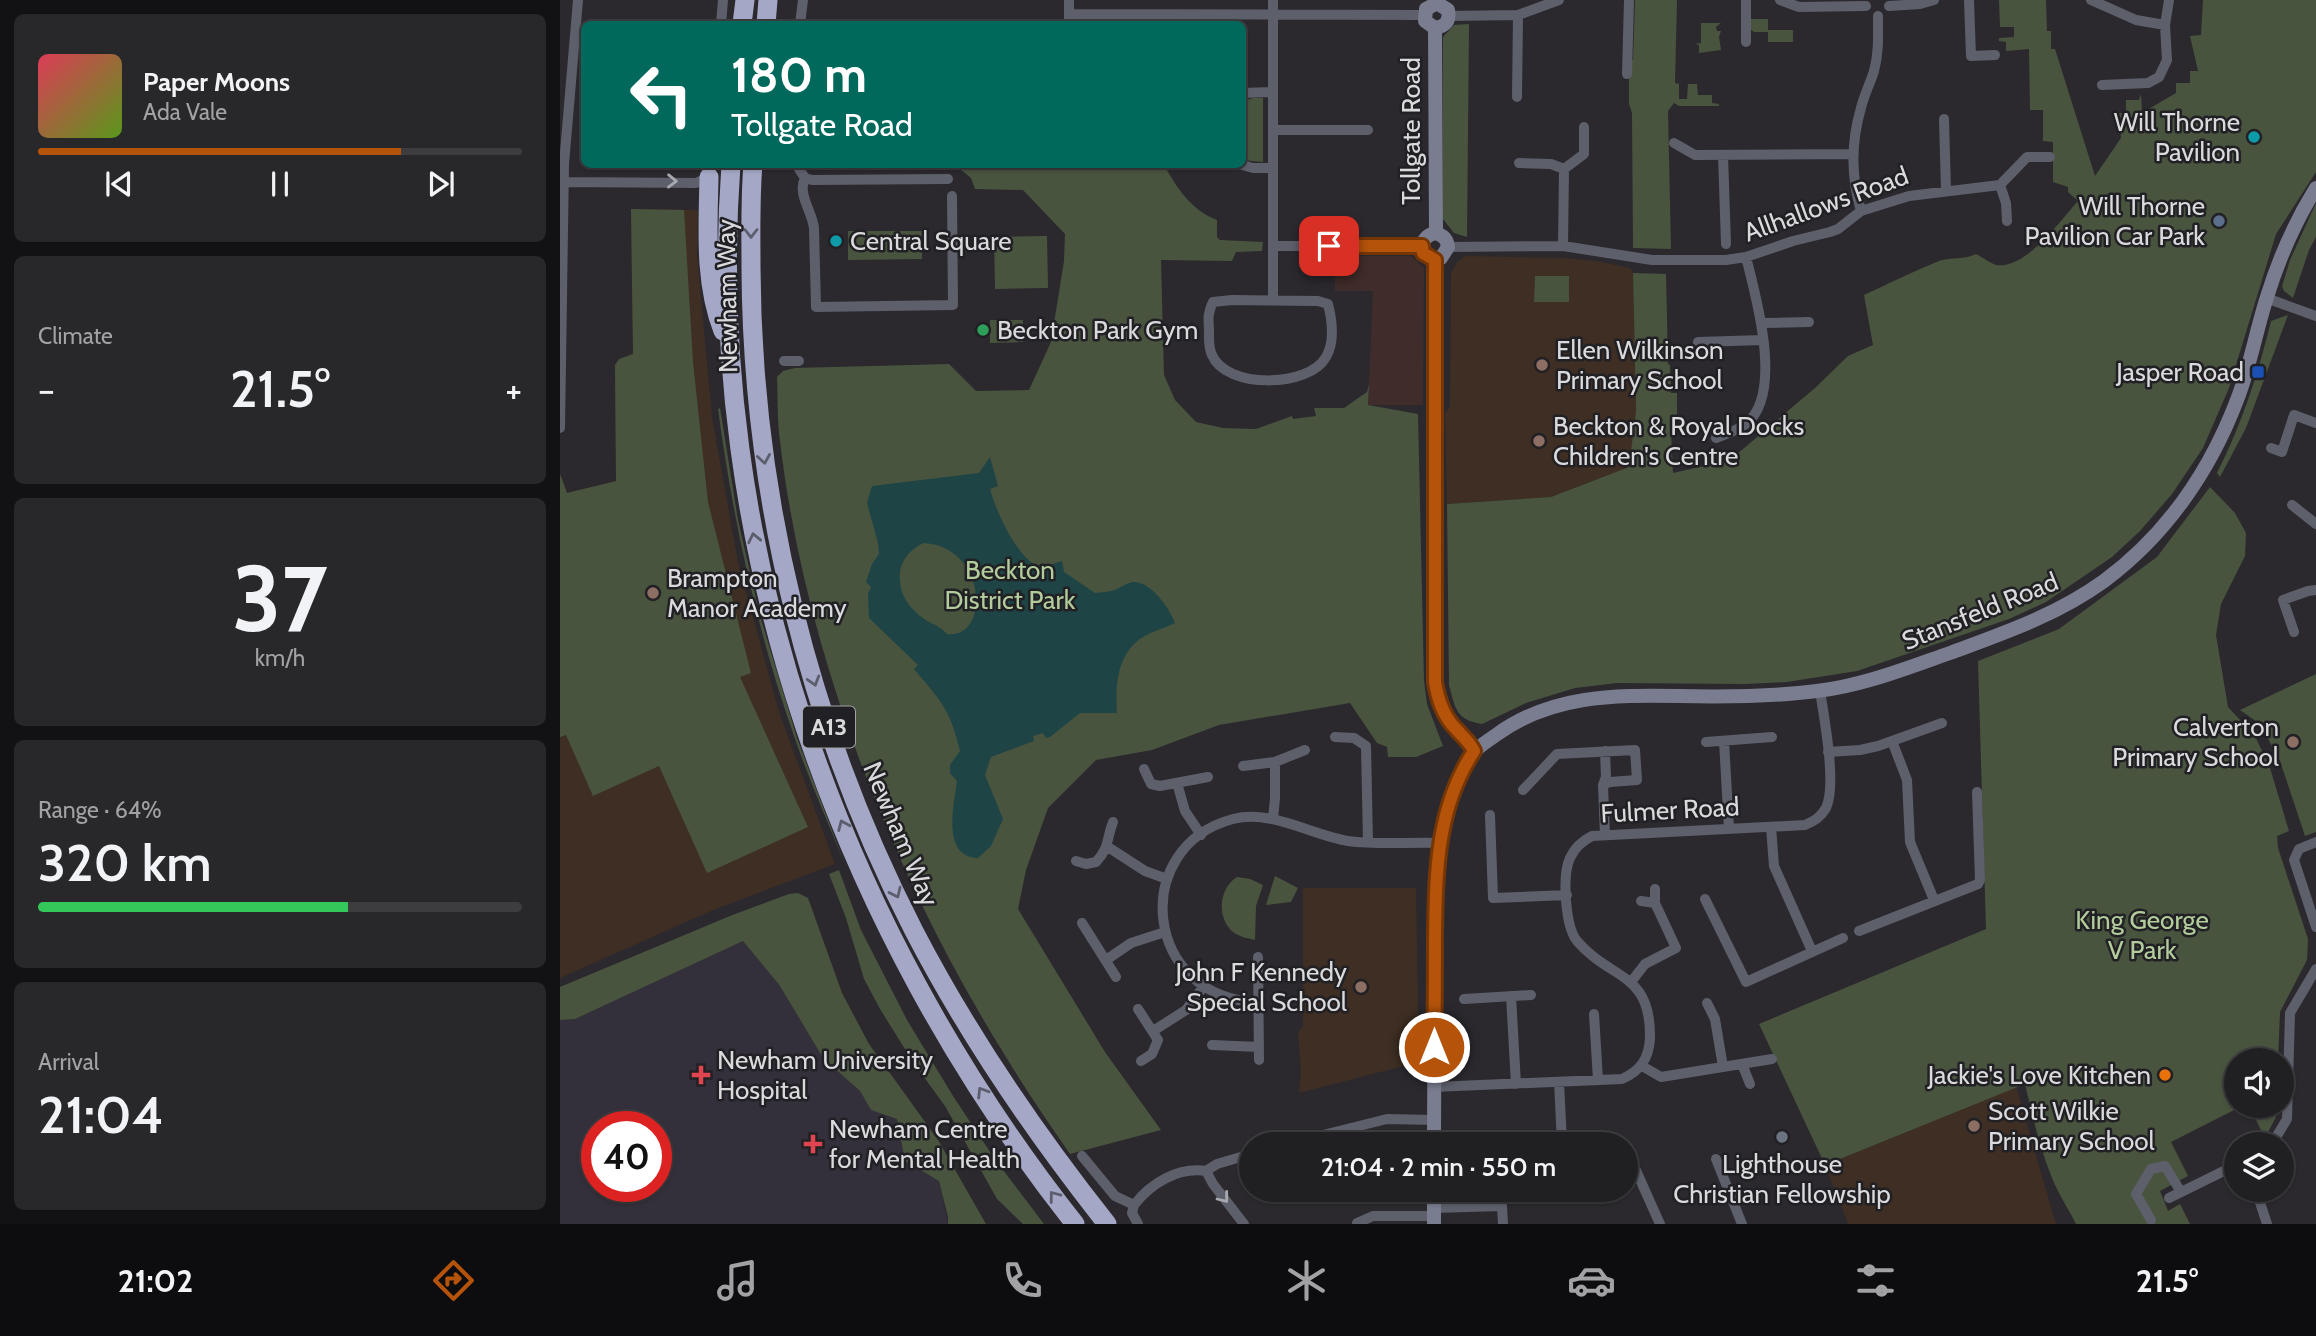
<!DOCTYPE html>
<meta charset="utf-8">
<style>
body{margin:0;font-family:Cabin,sans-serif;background:#28272a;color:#f1f3f6;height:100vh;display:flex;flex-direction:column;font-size:26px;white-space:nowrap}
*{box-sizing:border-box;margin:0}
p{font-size:23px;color:#a2a2a5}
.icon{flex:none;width:38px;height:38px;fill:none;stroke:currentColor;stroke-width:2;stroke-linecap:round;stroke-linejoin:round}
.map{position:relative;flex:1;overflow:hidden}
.details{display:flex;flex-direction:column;gap:14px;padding:14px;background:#121113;width:560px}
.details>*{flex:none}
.guide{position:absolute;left:21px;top:21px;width:665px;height:147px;border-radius:10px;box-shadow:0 2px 5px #0004,0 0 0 2px #3d3d40;background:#00695c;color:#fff;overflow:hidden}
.fabs{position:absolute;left:1664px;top:1048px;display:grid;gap:14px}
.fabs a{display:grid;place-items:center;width:70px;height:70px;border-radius:50%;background:#201f22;box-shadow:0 2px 5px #0004,0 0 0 2px #3d3d40;font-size:35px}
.speed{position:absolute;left:21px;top:1111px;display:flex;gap:14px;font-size:35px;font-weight:700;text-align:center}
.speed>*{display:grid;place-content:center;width:91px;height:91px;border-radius:50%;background:#201f22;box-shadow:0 2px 5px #0004,0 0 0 2px #3d3d40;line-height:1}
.speed .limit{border:10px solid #d22;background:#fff;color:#111}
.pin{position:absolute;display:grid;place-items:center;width:60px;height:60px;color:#fff;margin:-30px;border-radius:14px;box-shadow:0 4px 10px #0006}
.me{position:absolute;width:77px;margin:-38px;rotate:0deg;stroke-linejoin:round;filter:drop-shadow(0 0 5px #0008)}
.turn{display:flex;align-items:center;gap:24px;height:147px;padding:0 35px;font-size:32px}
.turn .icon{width:91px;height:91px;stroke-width:2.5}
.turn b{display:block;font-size:49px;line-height:60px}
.big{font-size:52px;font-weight:600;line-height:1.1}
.details .tile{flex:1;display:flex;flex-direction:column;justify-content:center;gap:10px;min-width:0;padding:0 24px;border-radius:10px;background:#28272a}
.details .dial{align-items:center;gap:0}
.dial b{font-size:91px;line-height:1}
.song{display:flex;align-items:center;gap:21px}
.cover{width:84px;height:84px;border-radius:10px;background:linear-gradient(135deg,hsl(350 70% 55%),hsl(90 70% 35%))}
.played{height:7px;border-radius:4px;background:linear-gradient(90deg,#b45309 75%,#3d3d40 75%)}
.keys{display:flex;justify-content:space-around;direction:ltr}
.heat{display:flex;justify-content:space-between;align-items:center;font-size:38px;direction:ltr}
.charge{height:10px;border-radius:5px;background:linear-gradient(90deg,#34c759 64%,#3d3d40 0)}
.trip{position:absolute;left:679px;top:1132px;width:399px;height:70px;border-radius:35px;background:#201f22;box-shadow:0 2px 5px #0004,0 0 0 2px #3d3d40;font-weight:600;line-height:70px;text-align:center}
.menu{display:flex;height:112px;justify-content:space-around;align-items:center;background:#0d0c0e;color:#a2a2a5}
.menu .icon{width:49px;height:49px}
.menu .on{color:#b45309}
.menu b{font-size:32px;color:#f1f3f6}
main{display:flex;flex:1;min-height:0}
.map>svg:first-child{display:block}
</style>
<main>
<section class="details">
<div class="tile">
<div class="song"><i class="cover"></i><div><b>Paper Moons</b><p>Ada Vale</p></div></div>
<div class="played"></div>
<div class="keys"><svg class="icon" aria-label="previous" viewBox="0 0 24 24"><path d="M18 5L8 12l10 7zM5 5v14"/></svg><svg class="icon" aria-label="pause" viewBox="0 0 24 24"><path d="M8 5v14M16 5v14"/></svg><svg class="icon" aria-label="next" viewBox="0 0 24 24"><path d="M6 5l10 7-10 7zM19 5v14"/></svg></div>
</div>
<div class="tile"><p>Climate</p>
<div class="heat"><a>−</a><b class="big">21.5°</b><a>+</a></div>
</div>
<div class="tile dial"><b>37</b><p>km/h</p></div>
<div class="tile"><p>Range · 64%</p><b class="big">320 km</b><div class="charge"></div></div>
<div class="tile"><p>Arrival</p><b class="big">21:04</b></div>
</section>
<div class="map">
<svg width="1756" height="1224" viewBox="0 0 1756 1224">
<rect width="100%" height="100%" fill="#2b292e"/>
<path fill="#402c2a" d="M775 256H851L864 268 863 405H808L813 291H775Z"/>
<path fill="#34303b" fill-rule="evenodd" d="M183 941 220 986 263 1058 300 1091 311 1110 337 1119 345 1161 379 1181 388 1224H0V1020L15 1019ZM37 1127H96V1186H37Z"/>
<path fill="#3e2e23" d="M71 209 138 210 137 254 152 417 178 562 219 712 275 864 153 910 0 978V474L7 493 56 481 55 365 59 359 73 354Z
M906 256 1004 258 1037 261 1070 268 1073 273 1076 411 1070 467 991 497 887 504 885 414 890 407 891 273 898 261Z
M743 888H856L859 1062 739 1093 741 1072 738 1032 743 1026Z
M1456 1086 1496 1224H1288L1265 1165Z"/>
<path fill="#49543f" d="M1075 0H1117L1115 83 1119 84V99H1127L1128 84H1137L1138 95H1152V103L1159 104V106H1119L1114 103 1108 111 1111 249 1073 248 1072 113 1069 104V60H1073Z
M1439 0H1486L1487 31H1491V49H1495L1535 176 1561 138 1558 113H1566V100H1579L1581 94 1582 113 1616 93V83H1630V71H1638L1630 36 1641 35 1643 0H1756V172L1716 234 1669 388 1643 448 1612 494 1580 531 1552 557 1486 602 1449 619 1297 671 1227 682 1186 684 1057 683 1015 688 966 703 922 724C896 720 895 708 889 685L887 504 991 497 1069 467 1076 411 1073 273 1106 274 1108 364 1110 365 1111 393H1117V433H1111L1113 473 1170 460 1255 388 1288 356 1313 345 1304 295C1328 284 1354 271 1379 261 1391 257 1405 260 1416 254 1422 257 1430 263 1436 265 1465 270 1500 221 1518 201L1508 192V187L1493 182V142L1483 141V110H1470L1469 49 1446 51V42L1439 41V38L1454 37V27H1440Z
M1191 19H1208V30H1233V42H1208V32H1194L1190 29Z
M1141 23H1161L1156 27 1157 31H1161L1159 37 1161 50 1139 53V45L1135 44 1141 43Z
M909 24 907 237 894 233 883 219V37L894 25Z
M693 98H703V162L683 160V101Z
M556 164 604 165C617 188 631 210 657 220V237L660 240 703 242 702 251 676 252 672 261 601 260 604 375 615 400 636 422 663 428 696 429 732 416 733 419 756 416 754 408H784L807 392 809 384 808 405 858 414 864 681 867 704 883 746 856 757H828L827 747 817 743 790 703 659 725 592 750 536 760 488 808 466 870 458 909 545 1052 601 1130 510 1154C488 1122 466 1090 446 1057 333 876 245 654 220 441 217 420 218 398 217 377L223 371 235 368 389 364 416 391 469 390 491 342 504 261 505 234 463 190 415 189 411 178 395 165Z
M1756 203V237L1749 250 1733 298 1724 291 1722 286 1730 260Z
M71 209 124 210 133 362 148 502 191 673 180 677 248 827 147 873 99 766 33 796 6 735 0 737V474L7 493 56 481 55 365 59 359 73 354Z
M288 231H362V259L288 260Z
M487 236 488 288 435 289 434 237Z
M975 276H1009V302H974Z
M1728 315 1686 428 1660 477 1657 473C1682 424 1698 374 1711 321Z
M430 320H463V342L430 343Z
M160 408 178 520 200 616 237 738 285 865C268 822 249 780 234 736 197 631 173 520 158 409Z
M1650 487 1675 513 1686 533 1685 556 1661 604 1656 635 1668 707 1695 736 1710 768 1729 831 1717 836 1718 848 1748 939 1747 960 1720 1012 1718 1060H1676V1106H1682L1611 1142 1628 1176 1600 1191 1608 1211 1620 1204 1630 1224H1516C1509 1210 1501 1198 1495 1185 1481 1153 1473 1118 1465 1084L1265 1165 1199 1024 1426 929 1418 661 1499 629 1597 557Z
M1756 674V832L1745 836 1720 761 1700 724 1680 710Z
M279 870 301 930 347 1020 393 1096 434 1158 484 1224H463L437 1199 385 1106 353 1062 320 1009 304 979 286 918 269 874Z
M715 876 738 888 731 902 706 905Z
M677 877 690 879 703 885 696 906 695 940C687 938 680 937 673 932 656 917 659 888 677 877Z
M238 893 248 898 282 993 309 1044 378 1140 426 1224H388V1217L379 1181 345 1161 337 1119 311 1110 300 1091 263 1058 220 986 183 941 15 1019 0 1020V987L170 916 229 894Z
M1689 1106H1716V1117L1705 1138Z"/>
<path fill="#1e4445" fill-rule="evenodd" d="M430 457 438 486 430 489C435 509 459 563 480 566 487 567 495 563 502 561L504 572 535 593C543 592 551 592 557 589 563 586 567 583 573 582 591 581 610 609 615 623 605 628 593 631 583 637 557 653 555 686 557 713H520L490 737 486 738 483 733 473 736 474 741 431 757 425 775 443 819 431 846 418 858C381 857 394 805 397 781L390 773V765L400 751C390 709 381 701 354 669L358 665 309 618 308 594 311 587 306 582 312 564 319 554 318 543 307 503 312 486 419 473ZM364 543C428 547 430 640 387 634 381 627 377 626 369 622 350 610 338 595 340 572 342 558 352 548 364 543Z"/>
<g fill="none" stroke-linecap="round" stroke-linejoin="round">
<path stroke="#5d5f6b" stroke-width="10" d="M1186 0V42
M1220 0 1239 7 1306 6
M1409 0 1411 56 1435 55
M1531 0 1576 20 1605 25
M1329 6 1360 4 1374 0
M509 14 864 15
M889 16 958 15 999 0
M161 24 163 0
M240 24 243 0
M509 24V0
M1067 74 1069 0
M1542 85 1588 83 1599 77 1607 60 1605 25 1609 0
M682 93 713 92
M957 97 958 15
M1384 119 1386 191
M713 130H808
M1114 143 1135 155 1293 154
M1163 155 1166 244
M959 163 991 164 1004 169 1003 246
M239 164V169L245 178
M679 164 693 168H713
M1004 169 1024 154V127
M245 178C237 194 252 211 254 228L256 307 393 305 392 196
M245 178 252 180 388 179
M4 182 136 183 149 177 150 164
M1440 185 1446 203 1447 221
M1301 211C1291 177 1291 142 1301 108 1304 95 1310 84 1314 71 1319 53 1318 35 1318 16
M713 246H862
M888 247 1003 246 1092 260H1166L1186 257 1233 241 1270 232 1278 229 1301 211 1349 196 1440 185 1467 157H1490
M1706 298 1756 316
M672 300 758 301 768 304C772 320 775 342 766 357 749 388 666 389 652 355 648 347 649 337 649 329 648 318 648 312 653 302Z
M713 300V0
M1203 323 1249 322
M1138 342 1203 340
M224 361H239
M0 428 4 164 18 0
M1156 438C1166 434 1178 430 1186 424 1224 394 1196 297 1186 257
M1711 448 1722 452 1734 415 1756 423
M1732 505 1756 524
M1734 632 1723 600 1748 591 1756 590
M775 737 794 738 806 746 808 842
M1164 741 1169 829
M1332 741 1347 780 1350 842 1374 900
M1146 742 1212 737
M1045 751 1046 777 1043 785 1045 835
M1268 752 1300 750 1318 746 1382 723
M683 766 715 762 745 750
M584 769 591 784 600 786 648 777
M617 783 625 811 641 835
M963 790 997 754 1075 750 1077 780 1050 782 1043 785
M930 815 933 898 1007 895
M713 819 715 798V762
M1211 827 1214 866 1252 951
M1756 842 1739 849 1734 860 1756 927
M548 847 585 871 607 879
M516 861 526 864 536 862C550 847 546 840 553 822
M1145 899 1186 982 1283 938
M1081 901 1095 903
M522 923 556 977
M1299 931 1418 884 1420 880 1417 792
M698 957 699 1060
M546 960 571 943 605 932
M1071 982 1085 964 1116 948 1095 903V889
M951 996 956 1084
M904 999 971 995
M698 1002C584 999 568 847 673 819 711 809 751 835 788 841 817 845 849 842 879 843
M1147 1003 1155 1019 1163 1067
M578 1009 598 1040 592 1054 581 1061
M1034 1014 1038 1080
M593 1031 626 1010 643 987
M652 1045 699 1047
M1182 1064 1190 1084
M1082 1066 1101 1077 1212 1059
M999 1082 1002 1143
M874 1087 1062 1079C1080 1071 1089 1059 1090 1038 1091 971 1051 981 1017 941 1005 926 1002 875 1010 858 1015 847 1022 841 1032 836L1245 825C1254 821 1261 817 1266 808 1277 785 1264 717 1260 691
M727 1144 827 1119 874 1120
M984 1144 1055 1141 1063 1144
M1712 1144 1727 1119 1730 1013 1756 969
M1066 1148 1100 1224
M522 1156 555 1196 574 1205
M1156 1159 1182 1224
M646 1171 653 1184 684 1224
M941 1190 943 1224
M1696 1190 1707 1224
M1609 1198 1676 1165
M574 1205C591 1183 618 1167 646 1171L657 1164 691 1154
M574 1205 572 1213 578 1224
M874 1208 942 1206
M1591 1220 1576 1194 1591 1169 1605 1166 1621 1192
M797 1223 813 1216H874"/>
<path stroke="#7a7d90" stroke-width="14" d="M875 28 876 233
M875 28C886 26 890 21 888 10L877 3
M875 28 865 21 866 9 877 3
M875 260V682L887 718 909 741 914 751
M875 260 863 253C861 242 865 235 876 233
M875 260 881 258 888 247C887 239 884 236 876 233
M874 1144 875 880C879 838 885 790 912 755 918 746 928 741 936 735 991 695 1053 695 1118 696 1164 697 1211 697 1257 691 1302 686 1347 668 1390 653 1444 633 1497 615 1544 581 1606 535 1650 471 1677 400 1690 367 1696 331 1707 297 1719 258 1735 222 1756 188
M874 1224V1190"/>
<path stroke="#a4a8c6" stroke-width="19" d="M182 24 185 0
M206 24 208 0
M171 164C143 545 280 927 515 1224
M193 164C190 199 191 233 191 268 192 497 249 727 354 931 408 1035 475 1133 547 1224
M149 177C148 229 144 283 163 331"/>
</g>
<defs><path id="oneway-chevron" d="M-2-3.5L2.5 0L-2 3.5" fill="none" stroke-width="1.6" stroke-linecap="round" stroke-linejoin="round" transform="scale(1.75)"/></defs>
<g stroke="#a8a8af">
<use href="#oneway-chevron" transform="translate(112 181) rotate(1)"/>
<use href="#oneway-chevron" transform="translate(664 1198) rotate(52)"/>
</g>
<g stroke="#5c5d6d">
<use href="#oneway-chevron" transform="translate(191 233) rotate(90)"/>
<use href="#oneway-chevron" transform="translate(204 459) rotate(81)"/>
<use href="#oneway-chevron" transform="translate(194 538) rotate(-102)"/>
<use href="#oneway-chevron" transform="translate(254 681) rotate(73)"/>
<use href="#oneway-chevron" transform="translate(283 825) rotate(-113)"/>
<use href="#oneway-chevron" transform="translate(336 893) rotate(65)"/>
<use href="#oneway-chevron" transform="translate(422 1092) rotate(-122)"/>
<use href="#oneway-chevron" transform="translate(494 1196) rotate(-127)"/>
</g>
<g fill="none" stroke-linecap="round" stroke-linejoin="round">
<defs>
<path id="route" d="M769 246H862L863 253 875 260V682C878 700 883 716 896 729 903 737 909 741 914 751 877 807 876 869 875 934 875 971 875 1009 874 1047"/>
</defs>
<use href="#route" stroke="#753606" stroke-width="18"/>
<use href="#route" stroke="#b45309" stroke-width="12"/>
</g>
<g fill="#0f9aa8" stroke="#212024" stroke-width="2.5">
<circle cx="1694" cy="137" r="7"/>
<circle cx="276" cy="241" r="7"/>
</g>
<circle fill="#5c6f8a" stroke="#212024" stroke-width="2.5" cx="1659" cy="221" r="7"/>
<circle fill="#2e9e5b" stroke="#212024" stroke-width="2.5" cx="423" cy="330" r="7"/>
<g fill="#8d6e63" stroke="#212024" stroke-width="2.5">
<circle cx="982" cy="365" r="7"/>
<circle cx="979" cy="441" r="7"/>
<circle cx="93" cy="593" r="7"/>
<circle cx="1733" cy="742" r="7"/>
<circle cx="801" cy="987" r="7"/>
<circle cx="1414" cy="1126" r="7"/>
</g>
<rect fill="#1a4fb4" stroke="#212024" stroke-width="2.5" x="1691" y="365" width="14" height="14" rx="3.5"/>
<g fill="#e0444e" stroke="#212024" stroke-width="2.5">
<path d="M137.5 1064.5h7v7h7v7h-7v7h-7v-7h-7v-7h7z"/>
<path d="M249.5 1133.5h7v7h7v7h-7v7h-7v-7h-7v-7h7z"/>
</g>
<circle fill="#e8710a" stroke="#212024" stroke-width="2.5" cx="1605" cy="1075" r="7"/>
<circle fill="#6b7280" stroke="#212024" stroke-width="2.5" cx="1222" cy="1137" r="7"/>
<g text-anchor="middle" stroke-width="5" stroke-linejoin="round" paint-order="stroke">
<rect fill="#212024" stroke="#a2a2a5" stroke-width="2" x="243" y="706.5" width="52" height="41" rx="5"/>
<g font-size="24" font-weight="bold" fill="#dad9dc">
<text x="269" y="735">A13</text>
</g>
<g font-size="26" fill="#dad9dc" stroke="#212024" text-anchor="start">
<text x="1680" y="131" text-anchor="end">Will Thorne<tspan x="1680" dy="30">Pavilion</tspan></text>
<text x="1645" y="215" text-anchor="end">Will Thorne<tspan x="1645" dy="30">Pavilion Car Park</tspan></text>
<text x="290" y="250">Central Square</text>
<text x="437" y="339">Beckton Park Gym</text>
<text x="996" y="359">Ellen Wilkinson<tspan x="996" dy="30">Primary School</tspan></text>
<text x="1684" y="381" text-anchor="end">Jasper Road</text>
<text x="993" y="435">Beckton &amp; Royal Docks<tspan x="993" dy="30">Children's Centre</tspan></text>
<text x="107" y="587">Brampton<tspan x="107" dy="30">Manor Academy</tspan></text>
<text x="1719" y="736" text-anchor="end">Calverton<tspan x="1719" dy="30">Primary School</tspan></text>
<text x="787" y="981" text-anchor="end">John F Kennedy<tspan x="787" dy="30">Special School</tspan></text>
<text x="157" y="1069">Newham University<tspan x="157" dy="30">Hospital</tspan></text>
<text x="1591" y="1084" text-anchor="end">Jackie's Love Kitchen</text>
<text x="1428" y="1120">Scott Wilkie<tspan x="1428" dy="30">Primary School</tspan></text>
<text x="269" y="1138">Newham Centre<tspan x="269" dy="30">for Mental Health</tspan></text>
<text x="1222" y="1173" text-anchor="middle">Lighthouse<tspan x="1222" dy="30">Christian Fellowship</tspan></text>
</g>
<g font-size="26" fill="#dad9dc" stroke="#212024">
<text transform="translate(851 131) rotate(-90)" y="9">Tollgate Road</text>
<text transform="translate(1266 204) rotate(-20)" y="9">Allhallows Road</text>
<text transform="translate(167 296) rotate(-91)" y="9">Newham Way</text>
<text transform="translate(1420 611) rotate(-22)" y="9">Stansfeld Road</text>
<text transform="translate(1110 810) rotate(-3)" y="9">Fulmer Road</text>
<text transform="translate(341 834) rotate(67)" y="9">Newham Way</text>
</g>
<g font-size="26" fill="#b2cc9b" stroke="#212024">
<text x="450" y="579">Beckton<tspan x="450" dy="30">District Park</tspan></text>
<text x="1582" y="929">King George<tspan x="1582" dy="30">V Park</tspan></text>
</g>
</g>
</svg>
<div class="fabs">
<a><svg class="icon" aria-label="sound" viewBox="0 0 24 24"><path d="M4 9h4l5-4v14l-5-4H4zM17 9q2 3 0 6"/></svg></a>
<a><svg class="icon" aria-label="layers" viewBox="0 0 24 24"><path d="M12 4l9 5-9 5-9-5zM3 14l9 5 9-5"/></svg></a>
</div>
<div class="speed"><div class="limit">40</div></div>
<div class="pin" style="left:769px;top:246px;background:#d93025"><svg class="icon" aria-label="arrive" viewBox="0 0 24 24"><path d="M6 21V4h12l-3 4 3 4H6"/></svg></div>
<svg class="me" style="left:874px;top:1047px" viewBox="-20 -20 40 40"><circle r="17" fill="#b45309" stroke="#fff" stroke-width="3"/><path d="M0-11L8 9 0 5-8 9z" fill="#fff"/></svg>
<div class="trip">21:04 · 2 min · 550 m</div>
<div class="guide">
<div class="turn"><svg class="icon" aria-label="left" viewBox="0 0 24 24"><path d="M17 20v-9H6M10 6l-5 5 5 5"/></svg><div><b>180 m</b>Tollgate Road</div></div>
</div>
</div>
</main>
<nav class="menu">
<b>21:02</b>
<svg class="icon on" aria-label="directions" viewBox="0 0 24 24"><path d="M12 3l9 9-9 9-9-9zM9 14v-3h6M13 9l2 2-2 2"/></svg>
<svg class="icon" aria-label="music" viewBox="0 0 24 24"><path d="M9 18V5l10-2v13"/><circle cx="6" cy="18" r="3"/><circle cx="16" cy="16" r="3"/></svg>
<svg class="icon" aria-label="phone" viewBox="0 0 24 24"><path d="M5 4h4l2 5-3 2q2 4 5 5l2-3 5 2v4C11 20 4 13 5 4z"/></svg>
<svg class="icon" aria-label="climate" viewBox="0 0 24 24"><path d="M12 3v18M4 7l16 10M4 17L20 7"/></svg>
<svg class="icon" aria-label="car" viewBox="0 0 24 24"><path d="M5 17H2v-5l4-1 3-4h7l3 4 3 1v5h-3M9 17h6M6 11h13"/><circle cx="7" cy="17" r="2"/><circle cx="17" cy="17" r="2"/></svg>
<svg class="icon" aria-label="filters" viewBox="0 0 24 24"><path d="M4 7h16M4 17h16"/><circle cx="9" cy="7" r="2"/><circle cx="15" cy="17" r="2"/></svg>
<b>21.5°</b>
</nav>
